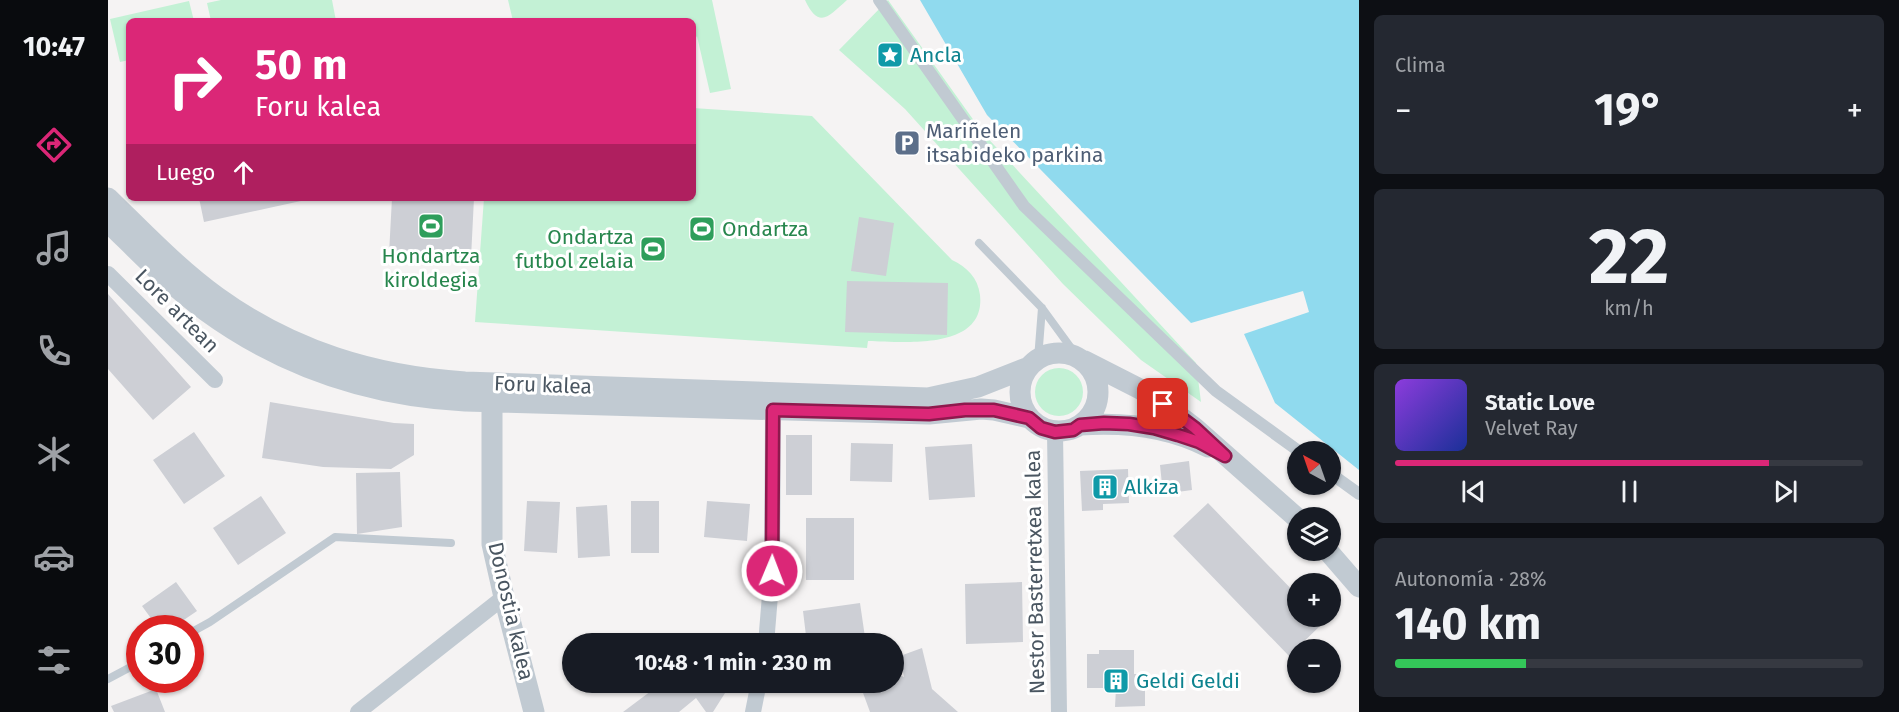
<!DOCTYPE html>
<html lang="es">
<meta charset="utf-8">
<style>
body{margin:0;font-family:"Fira Sans",sans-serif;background:#242831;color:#f1f3f6;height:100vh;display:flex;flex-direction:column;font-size:22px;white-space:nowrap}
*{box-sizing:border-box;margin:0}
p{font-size:20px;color:#9ea1a6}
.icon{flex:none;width:33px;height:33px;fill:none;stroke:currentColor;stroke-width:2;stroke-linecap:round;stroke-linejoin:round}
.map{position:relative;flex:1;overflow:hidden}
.sheet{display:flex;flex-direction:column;gap:15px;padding:15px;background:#0d0f14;width:540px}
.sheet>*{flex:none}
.hud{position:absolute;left:18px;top:18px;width:570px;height:183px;border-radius:9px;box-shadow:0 2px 4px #0004;background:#db2777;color:#fff;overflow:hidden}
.needle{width:39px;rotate:320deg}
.fabs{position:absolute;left:1179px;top:441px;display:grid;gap:12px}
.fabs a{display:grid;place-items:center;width:54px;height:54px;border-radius:50%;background:#171b24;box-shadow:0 2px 4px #0004;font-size:30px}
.speed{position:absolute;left:18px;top:615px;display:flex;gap:12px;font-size:30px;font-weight:700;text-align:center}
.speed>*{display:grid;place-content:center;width:78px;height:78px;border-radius:50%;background:#171b24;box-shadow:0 2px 4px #0004;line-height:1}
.speed .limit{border:9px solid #d22;background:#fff;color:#111}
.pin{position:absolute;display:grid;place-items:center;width:51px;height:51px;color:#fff;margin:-26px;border-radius:12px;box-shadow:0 3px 9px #0006}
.me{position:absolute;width:66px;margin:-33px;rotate:1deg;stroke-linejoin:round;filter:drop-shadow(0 0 4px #0008)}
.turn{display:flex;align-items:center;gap:21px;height:126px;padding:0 30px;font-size:27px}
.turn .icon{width:78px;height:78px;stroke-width:2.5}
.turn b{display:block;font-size:42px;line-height:51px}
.then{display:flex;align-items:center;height:57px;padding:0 30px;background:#0003;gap:12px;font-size:22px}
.big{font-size:45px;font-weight:700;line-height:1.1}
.sheet .widget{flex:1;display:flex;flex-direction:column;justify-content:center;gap:9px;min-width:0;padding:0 21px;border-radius:9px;background:#242831}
.sheet .dial{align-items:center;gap:0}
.dial b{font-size:78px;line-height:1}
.song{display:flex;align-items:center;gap:18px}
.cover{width:72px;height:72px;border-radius:9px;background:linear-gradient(135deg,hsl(270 70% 55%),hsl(230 70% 35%))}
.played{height:6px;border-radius:3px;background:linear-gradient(90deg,#db2777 80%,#363941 80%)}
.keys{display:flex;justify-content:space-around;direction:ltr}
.heat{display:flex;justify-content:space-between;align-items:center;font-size:33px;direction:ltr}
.charge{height:9px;border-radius:4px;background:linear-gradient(90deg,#34c759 28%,#363941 0)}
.trip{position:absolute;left:454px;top:633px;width:342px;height:60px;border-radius:30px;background:#171b24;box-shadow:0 2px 4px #0004;font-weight:700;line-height:60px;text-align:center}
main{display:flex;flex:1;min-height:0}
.tab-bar{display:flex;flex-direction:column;width:108px;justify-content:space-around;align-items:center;background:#090b0e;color:#9ea1a6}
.tab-bar .icon{width:42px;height:42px}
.tab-bar .current{color:#db2777}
.tab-bar b{font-size:27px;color:#f1f3f6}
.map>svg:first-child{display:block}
</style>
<main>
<nav class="tab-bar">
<b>10:47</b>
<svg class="icon current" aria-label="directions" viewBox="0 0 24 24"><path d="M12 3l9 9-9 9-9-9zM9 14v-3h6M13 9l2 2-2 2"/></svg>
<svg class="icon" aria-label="music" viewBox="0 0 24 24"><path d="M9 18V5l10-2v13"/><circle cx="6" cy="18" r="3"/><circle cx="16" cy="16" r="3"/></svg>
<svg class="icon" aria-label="phone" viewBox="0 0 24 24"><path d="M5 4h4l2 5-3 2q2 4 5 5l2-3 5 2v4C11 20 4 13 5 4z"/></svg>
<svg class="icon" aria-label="climate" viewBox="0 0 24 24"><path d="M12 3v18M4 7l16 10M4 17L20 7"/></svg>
<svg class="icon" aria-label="car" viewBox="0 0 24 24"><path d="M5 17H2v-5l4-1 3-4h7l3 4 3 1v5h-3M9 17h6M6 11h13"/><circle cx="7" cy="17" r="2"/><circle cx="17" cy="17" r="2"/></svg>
<svg class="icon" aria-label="filters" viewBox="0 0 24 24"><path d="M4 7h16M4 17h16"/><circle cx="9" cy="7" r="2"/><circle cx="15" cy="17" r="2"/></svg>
</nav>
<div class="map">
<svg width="1251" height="712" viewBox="0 0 1251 712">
<rect width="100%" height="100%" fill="#f5f3f3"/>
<path fill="#c3f1d5" d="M113 0H224L228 21H103L99 3Z
M400 0H604L623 89 602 93 589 36 585 42V21H405Z
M697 0H739C721 16 711 30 697 0Z
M780 0 874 132 1088 363 1093 402 1033 360 955 284 797 109 731 50Z
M81 1 86 21H21V60L12 62 2 19Z
M585 108 704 116 844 260C859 267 870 278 872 295 878 351 795 342 760 341L759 348 367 322 376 198H585Z
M927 392a24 24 0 1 1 48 0a24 24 0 1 1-48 0Z"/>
<path fill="#90daee" d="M812 0H1251V470L1167 403 1136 334 1201 312 1195 291 1083 323 879 115Z"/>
<path fill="#cdcfd5" d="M91 198H202V199L96 222Z
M284 198H366L363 258 281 254Z
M751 217 786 223 778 276 743 271Z
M739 281 840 283 839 335 737 332Z
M0 294 83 387 45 420 0 369Z
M162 402 286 423 306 424V455L283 469 215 467 154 458Z
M86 432 117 476 76 504 45 460Z
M678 435H704V495H678Z
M743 443 785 444 784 482 742 481Z
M864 444 867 497 821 500 817 447Z
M1081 461 1084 490 1055 494 1052 465Z
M1020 469 1021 503 995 504V510L974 511 972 471Z
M292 472 294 527 249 534 248 473Z
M153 496 178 533 130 565 105 528Z
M419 501 452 502 449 553 416 551Z
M523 501H551V553H523Z
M599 501 642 504 639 541 596 537Z
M1100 503 1190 596V616H1209L1215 623 1181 656 1065 536Z
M499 505 502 556 470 558 468 507Z
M698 518H746V580H698Z
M68 582 89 611 64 628H50L34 606Z
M914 582 915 642 858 644 857 584Z
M752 603 758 644H699L695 611Z
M605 634 614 644H595Z
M814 648 824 689 850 712H762L751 682H786V672L796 677 792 656Z
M991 650H1026V674H1037V706L1007 707 1008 688H979V654H991Z
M555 682H624L605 712H598L588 698 571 712H515Z
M48 689 57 712H6L3 706Z"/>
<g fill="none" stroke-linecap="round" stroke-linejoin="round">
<path stroke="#c1cad2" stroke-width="8" d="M871 243 934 308 969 356
M930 359 934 308
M82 633 102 622 227 537 343 543
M0 679 32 662"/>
<path stroke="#c1cad2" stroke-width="12" d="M771 0 916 206 1108 391 1192 452
M1222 473 1251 494"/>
<path stroke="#c1cad2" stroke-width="16" d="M0 274 107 380
M947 432 951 712
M658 644 664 571 665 410
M250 712 396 597
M645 712 651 682"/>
<path stroke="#c1cad2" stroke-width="21" d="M0 198C35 232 69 268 109 297 184 351 266 376 357 382L820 398 870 387 921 367
M0 222C32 253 62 285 98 311 175 367 263 396 357 401L821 414 873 409 886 410 921 418
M912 392a39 39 0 1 1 78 0a39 39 0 1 1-78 0Z
M977 361 1032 389 1049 399 1087 428 1190 519
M384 402V544L396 597 426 712
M972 425C1016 422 1060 426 1100 447
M1219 550 1251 587"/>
</g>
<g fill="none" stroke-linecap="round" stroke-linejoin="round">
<defs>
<path id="route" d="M664 571 665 410 821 414 857 410H886L921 418 933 428 947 432 965 430 972 425 996 423 1021 424 1046 428 1070 435 1091 442 1117 456 1087 428 1055 404"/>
</defs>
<use href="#route" stroke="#8e194d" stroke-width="15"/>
<use href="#route" stroke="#db2777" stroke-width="10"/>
</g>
<defs>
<symbol id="sight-square" viewBox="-11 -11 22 22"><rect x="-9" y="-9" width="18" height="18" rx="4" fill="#0f9aa8" stroke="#fff"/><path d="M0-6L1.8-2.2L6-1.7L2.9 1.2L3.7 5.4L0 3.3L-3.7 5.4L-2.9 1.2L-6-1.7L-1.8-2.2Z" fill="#fff"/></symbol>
<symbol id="parking-square" viewBox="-11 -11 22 22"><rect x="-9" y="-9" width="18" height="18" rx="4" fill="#5c6f8a" stroke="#fff"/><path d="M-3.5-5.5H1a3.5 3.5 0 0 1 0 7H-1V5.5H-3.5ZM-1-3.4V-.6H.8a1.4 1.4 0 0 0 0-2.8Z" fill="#fff"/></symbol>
<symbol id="stadium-square" viewBox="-11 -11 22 22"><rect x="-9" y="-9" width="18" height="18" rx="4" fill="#2e9e5b" stroke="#fff"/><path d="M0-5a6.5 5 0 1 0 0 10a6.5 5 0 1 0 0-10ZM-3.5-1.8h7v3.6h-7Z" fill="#fff"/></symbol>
<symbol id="building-square" viewBox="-11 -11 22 22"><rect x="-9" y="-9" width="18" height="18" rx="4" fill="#0f9aa8" stroke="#fff"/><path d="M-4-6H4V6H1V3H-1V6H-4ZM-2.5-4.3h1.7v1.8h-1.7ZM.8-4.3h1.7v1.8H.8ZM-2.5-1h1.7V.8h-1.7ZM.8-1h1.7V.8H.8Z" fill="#fff"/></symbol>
</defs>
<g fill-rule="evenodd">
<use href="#sight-square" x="767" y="40" width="30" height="30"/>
<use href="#parking-square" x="784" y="128" width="30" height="30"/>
<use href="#stadium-square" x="308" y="211" width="30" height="30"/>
<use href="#stadium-square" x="579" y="214" width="30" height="30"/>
<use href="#stadium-square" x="530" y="234" width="30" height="30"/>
<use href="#building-square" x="982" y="472" width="30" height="30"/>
<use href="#building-square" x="993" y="666" width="30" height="30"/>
</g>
<g text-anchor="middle" stroke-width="6" stroke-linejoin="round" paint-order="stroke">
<g font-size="21" fill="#0d838f" stroke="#fff" text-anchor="start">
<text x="802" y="62">Ancla</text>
<text x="1016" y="494">Alkiza</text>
<text x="1028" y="688">Geldi Geldi</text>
</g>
<g font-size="21" fill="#4e5e75" stroke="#fff" text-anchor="start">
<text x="818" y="138">Mariñelen<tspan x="818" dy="24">itsabideko parkina</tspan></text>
</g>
<g font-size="21" fill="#27864d" stroke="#fff" text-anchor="start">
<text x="614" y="236">Ondartza</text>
<text x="526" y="244" text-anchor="end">Ondartza<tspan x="526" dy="24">futbol zelaia</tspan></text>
<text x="323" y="263" text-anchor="middle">Hondartza<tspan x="323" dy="24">kiroldegia</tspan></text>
</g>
<g font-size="21" fill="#4a5661" stroke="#fff">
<text transform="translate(69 311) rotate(45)" y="7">Lore artean</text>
<text transform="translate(435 385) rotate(2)" y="7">Foru kalea</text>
<text transform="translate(927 572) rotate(-91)" y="7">Nestor Basterretxea kalea</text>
<text transform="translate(403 611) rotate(77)" y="7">Donostia kalea</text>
</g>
</g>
</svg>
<div class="fabs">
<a><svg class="needle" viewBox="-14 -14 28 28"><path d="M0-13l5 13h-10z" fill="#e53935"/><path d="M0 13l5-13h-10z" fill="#9ea1a6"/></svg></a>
<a><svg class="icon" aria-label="layers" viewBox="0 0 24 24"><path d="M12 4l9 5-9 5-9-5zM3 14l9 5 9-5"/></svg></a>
<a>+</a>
<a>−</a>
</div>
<div class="speed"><div class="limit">30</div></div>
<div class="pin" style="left:1055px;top:404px;background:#d93025"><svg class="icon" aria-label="arrive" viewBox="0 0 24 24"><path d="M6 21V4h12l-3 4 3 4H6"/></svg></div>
<svg class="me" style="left:664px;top:571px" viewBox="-20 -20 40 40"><circle r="17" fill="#db2777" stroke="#fff" stroke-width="3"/><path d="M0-11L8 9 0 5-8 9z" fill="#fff"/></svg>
<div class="trip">10:48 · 1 min · 230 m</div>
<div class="hud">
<div class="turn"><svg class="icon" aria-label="right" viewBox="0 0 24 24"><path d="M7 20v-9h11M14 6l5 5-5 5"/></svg><div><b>50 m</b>Foru kalea</div></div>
<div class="then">Luego<svg class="icon" aria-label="ahead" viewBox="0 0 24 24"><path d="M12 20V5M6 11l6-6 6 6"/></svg></div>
</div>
</div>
<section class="sheet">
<div class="widget"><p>Clima</p>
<div class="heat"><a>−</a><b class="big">19°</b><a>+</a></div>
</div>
<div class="widget dial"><b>22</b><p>km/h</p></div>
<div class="widget">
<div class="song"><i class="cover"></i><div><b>Static Love</b><p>Velvet Ray</p></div></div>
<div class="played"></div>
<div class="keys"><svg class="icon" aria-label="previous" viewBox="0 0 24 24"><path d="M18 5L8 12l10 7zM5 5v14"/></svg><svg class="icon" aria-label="pause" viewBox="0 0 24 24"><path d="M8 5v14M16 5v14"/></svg><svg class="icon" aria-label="next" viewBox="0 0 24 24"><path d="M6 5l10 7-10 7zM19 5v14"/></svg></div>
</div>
<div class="widget"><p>Autonomía · 28%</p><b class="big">140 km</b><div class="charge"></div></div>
</section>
</main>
